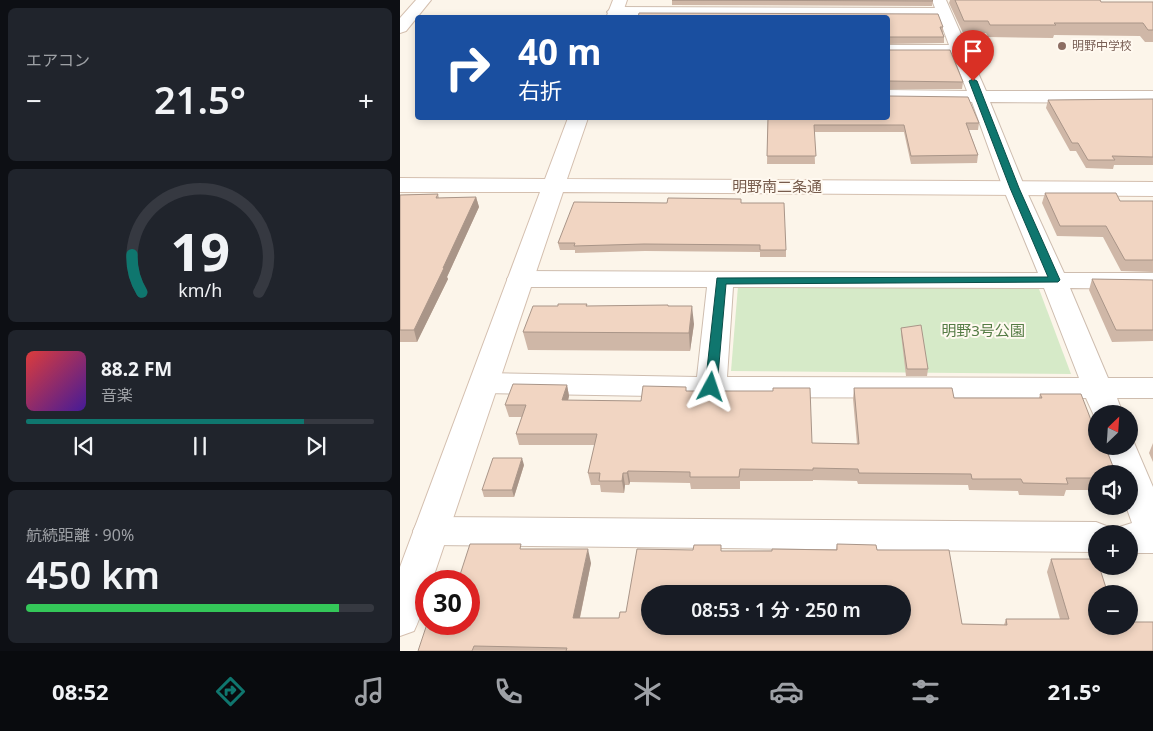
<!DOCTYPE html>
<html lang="ja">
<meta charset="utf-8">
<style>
body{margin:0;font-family:"Noto Sans","Noto Sans JP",sans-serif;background:#20242c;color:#f1f3f6;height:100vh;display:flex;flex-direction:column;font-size:19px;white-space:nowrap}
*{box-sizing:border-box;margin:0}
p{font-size:16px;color:#9ea1a6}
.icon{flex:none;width:28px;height:28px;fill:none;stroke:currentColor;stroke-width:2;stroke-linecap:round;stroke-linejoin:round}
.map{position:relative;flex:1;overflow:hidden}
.side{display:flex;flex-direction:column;gap:8px;padding:8px;background:#0d0f14;width:400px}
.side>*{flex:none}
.hud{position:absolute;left:15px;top:15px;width:475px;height:105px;border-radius:5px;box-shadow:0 2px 8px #0003;background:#1a4fa0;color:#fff;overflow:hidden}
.needle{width:32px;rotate:25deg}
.buttons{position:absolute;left:688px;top:405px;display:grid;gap:10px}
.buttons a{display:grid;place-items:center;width:50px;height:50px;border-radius:50%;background:#171b24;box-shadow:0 2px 8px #0003;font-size:25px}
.speed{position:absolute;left:15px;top:570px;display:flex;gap:10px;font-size:25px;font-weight:700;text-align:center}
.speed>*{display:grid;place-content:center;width:65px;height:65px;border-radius:50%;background:#171b24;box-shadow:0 2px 8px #0003;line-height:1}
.speed .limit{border:8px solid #d22;background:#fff;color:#111}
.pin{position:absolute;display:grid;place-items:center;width:42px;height:42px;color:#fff;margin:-51px -21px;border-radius:50% 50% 50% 0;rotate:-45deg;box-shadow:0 0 5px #0007}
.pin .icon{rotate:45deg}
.me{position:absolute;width:55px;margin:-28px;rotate:5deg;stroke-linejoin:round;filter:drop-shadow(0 0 4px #0008)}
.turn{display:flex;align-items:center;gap:18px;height:105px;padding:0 20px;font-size:22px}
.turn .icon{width:65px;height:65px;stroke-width:2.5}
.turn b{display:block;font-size:35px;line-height:42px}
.big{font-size:38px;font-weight:600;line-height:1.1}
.side .tile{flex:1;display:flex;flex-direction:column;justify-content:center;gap:8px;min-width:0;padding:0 18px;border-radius:8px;background:#20242c}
.side .dial{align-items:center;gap:0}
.dial svg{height:130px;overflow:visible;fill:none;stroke:#363941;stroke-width:7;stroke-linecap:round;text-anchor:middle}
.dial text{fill:#f1f3f6;stroke:none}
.song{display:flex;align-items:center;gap:15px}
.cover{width:60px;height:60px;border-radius:8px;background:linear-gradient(135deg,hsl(0 70% 55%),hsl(260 70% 35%))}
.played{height:5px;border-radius:2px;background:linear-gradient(90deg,#0f766e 80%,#363941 80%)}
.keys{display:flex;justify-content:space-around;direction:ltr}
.heat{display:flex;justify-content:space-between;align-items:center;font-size:28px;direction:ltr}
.charge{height:8px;border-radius:4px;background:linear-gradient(90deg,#34c759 90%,#363941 0)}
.trip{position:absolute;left:241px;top:585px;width:270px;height:50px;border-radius:25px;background:#171b24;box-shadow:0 2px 8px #0003;font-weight:600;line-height:50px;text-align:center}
.tab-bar{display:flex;height:80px;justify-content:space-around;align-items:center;background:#090b0e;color:#9ea1a6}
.tab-bar .icon{width:35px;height:35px}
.tab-bar .on{color:#0f766e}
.tab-bar b{font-size:22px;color:#f1f3f6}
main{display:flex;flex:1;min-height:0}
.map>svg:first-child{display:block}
</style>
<main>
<section class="side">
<div class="tile"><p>エアコン</p>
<div class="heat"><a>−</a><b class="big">21.5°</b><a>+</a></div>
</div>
<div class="tile dial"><svg viewBox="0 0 100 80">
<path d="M14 69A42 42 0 1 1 86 69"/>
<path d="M14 69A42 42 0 0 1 8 46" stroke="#0f766e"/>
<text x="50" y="56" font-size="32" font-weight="700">19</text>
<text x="50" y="72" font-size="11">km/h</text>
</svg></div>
<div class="tile">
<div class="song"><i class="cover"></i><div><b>88.2 FM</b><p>音楽</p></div></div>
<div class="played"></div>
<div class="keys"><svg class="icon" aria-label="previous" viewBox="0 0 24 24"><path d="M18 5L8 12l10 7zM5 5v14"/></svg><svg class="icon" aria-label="pause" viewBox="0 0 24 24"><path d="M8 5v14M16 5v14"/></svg><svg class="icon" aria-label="next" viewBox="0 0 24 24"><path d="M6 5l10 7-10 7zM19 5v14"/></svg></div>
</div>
<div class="tile"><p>航続距離 · 90%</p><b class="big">450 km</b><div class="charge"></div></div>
</section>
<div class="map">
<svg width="753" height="651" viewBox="0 0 753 651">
<rect width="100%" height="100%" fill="#fcf5ea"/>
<path fill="#d6eac8" d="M338 286 639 289 671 374 331 371Z"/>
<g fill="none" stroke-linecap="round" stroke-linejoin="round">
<defs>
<path id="street" d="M532 0H546L586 91H753V103L590 102 625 188 664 273H753V289L670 288 708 378H753V398H717L723 414H696V420L686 398 311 397 84 393 73 390 69 383 73 376 84 373 297 377 307 287H120L111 284 107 279 111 274 120 271 638 273 603 188 572 102 488 101V90L567 91 553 55H488V45H549L539 18 215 17 210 15 207 12 210 9 215 7 535 8ZM333 287 644 288 679 378 327 377Z
M729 436 732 438 753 487V553H729V534H713L716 528 732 523 726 506H729V474H715L705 446H729Z
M31 517 696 522 709 527 712 534H696V552L31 545 18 541 13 531 18 521Z"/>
<path id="secondary" d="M16 0H31L6 31 0 33V18Z
M213 0H227L221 18H206Z
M168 118H188L167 179 753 182V196L163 192 32 581H26C26 600 22 614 14 631L0 636V567L140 192H0V178L145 179Z"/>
</defs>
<use href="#street" stroke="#cebdaf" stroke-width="2"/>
<use href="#secondary" stroke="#d4bfaf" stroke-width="2"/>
<use href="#street" fill="#fff" fill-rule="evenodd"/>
<use href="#secondary" fill="#fff" fill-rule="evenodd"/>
</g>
<path fill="#cfb7a7" d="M272 0 533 1 532 6 272 5Z
M550 0H700L701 2H753V42H745L740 36 654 35 653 38 588 37 586 33H563L549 3Z
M488 18 543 27V33L544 37V43L488 44Z
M488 49 563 82 562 89H488Z
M489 96 579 123 578 130H569L578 155 577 163 511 164 504 132H414L415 164H367L368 118Z
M753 99V165H714L713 169 686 168 676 151H670L646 108 648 100Z
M645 193 720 201H753V272L721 271 703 237 657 236 642 203Z
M38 194 39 198 76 197 79 207 47 277 48 279 17 342H0V195Z
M341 203 386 250V257H360V252L245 251 175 253V250H160L158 243Z
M692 279 753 280V341L712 342 689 290Z
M187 304V306H268L294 324 290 351 128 350 123 332 158 306Z
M501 328 528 369 527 376H506L501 334Z
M167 385 169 396 168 401H241L286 391 412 443 457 444 453 399 454 388 554 398H639L640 394 696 474V490H666L664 496 619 495 618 491 569 490 568 485 458 484 457 481 413 480V481H340V489H291L290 483 230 482 229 485H225L224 493 201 492 200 485H191L188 473 195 445H119L116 434 122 417H109L105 405Z
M753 443V462L749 453Z
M124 465 114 497H84L82 490Z
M437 544 477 550 562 624 604 625 606 619H660L647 572 651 559 696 626 753 651H18L69 624 123 549 191 563 180 618H219L226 612 322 551 436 550Z"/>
<path fill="#a99588" d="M76 197 79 207 47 277 48 279 17 342 14 330Z
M292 306 294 324 290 351 289 333Z
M167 385 169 396 165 412 162 400Z
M122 458 124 465 114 497 112 490Z
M228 471 230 482 229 485 227 473Z
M223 473 225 485 224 493 222 481Z
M188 549 191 563 177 631 173 618Z"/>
<path fill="#f1d5c2" stroke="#a99588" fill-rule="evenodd" d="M272 0H532L533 1Z
M555 0H700L701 2H753V30H748L743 23H654L656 25H590L588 21H564Z
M239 13 538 14 543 27H540L544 37H489L488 38V18H238Z
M488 49 489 50H550L563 82 489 81 488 82Z
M488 95 489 96 568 97 579 123H566L578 155 511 156 504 125H414L416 156H367L368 118H488Z
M753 99V157L712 156 715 160H688L678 143H672L648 100Z
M645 193H716L720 201H753V260H725L706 226H660Z
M38 194 36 198 76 197 43 268H44L14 330H0V195Z
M268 198 341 199V203H384L386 250H360V245L244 244 174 246 175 243H158L174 202 267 203Z
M692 279 753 280V330H716Z
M158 304H187L186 306 268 305V306H292L289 333 123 332 133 306H158Z
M521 325 528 369H507L501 328Z
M113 384 167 385 162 400 241 401 243 386 286 387V391H373V388H410L412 443 459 444 454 388H552L554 398H642L640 394H681L696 433V446H705L716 474H696V478H666L668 484 623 483 621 479H572L571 474 459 473 458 469 413 468V470L340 469 339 477H290V472L228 471 227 473H223L222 481H199L200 473H188L197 434H116L126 405H105Z
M93 458H122L112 490H82Z
M70 544H121L120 549H188L173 618H219L220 612H226L237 549 293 550 294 545H321V551H372V549L437 550V544L476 545 477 550H549L562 624 607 625 606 619H669L651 559H696V566H699L708 594H696V626H729V622H753V651H166L167 648 74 646 72 651H18L27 624H69V581H58ZM250 594H502V626H250Z"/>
<path fill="#0f766e" stroke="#0a4d48" d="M573 79 577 81 619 188 660 280 658 282 326 284 317 387 316 390H307L305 387 317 278 648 277 610 188 569 81Z"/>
<circle fill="#8d6e63" stroke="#fff9f0" stroke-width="2" cx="662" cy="46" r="5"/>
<g text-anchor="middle" stroke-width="4" stroke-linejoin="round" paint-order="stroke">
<g font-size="12" fill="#785e54" stroke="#fff9f0" text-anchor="start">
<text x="672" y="50">明野中学校</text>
</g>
<g font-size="15" fill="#775c4d" stroke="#fff9f0">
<text x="377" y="192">明野南二条通</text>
</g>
<g font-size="15" fill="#557c45" stroke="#fff9f0">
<text x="583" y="336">明野3号公園</text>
</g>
</g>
</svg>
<div class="buttons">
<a><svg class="needle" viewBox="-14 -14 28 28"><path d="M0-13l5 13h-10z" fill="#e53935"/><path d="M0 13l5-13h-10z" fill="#9ea1a6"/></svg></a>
<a><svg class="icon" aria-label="sound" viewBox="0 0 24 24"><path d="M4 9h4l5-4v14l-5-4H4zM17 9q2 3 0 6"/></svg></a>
<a>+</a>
<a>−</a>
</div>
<div class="speed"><div class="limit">30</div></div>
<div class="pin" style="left:573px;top:81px;background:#d93025"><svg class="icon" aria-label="arrive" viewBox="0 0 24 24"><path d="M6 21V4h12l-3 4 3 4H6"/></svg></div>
<svg class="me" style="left:311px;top:387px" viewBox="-20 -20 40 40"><path d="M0-17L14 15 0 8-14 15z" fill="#0f766e" stroke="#fff" stroke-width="4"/></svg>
<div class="trip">08:53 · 1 分 · 250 m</div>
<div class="hud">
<div class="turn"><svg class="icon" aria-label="right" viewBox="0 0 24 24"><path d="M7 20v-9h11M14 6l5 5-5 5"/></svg><div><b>40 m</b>右折</div></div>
</div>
</div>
</main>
<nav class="tab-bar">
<b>08:52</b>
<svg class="icon on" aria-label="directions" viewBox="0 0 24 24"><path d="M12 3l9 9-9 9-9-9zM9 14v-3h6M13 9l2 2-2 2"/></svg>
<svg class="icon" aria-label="music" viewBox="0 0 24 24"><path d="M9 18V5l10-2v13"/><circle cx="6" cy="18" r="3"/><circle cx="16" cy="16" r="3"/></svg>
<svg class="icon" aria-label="phone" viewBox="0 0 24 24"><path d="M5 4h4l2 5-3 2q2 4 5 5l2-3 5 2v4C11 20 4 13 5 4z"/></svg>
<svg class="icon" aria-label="climate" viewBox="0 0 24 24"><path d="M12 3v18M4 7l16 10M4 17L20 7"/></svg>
<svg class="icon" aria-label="car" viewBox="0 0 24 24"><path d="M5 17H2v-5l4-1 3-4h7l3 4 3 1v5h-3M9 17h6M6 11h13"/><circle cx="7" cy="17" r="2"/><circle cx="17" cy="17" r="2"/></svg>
<svg class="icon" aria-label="filters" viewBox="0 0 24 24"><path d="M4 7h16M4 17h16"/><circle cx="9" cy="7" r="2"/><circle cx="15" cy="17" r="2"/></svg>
<b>21.5°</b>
</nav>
